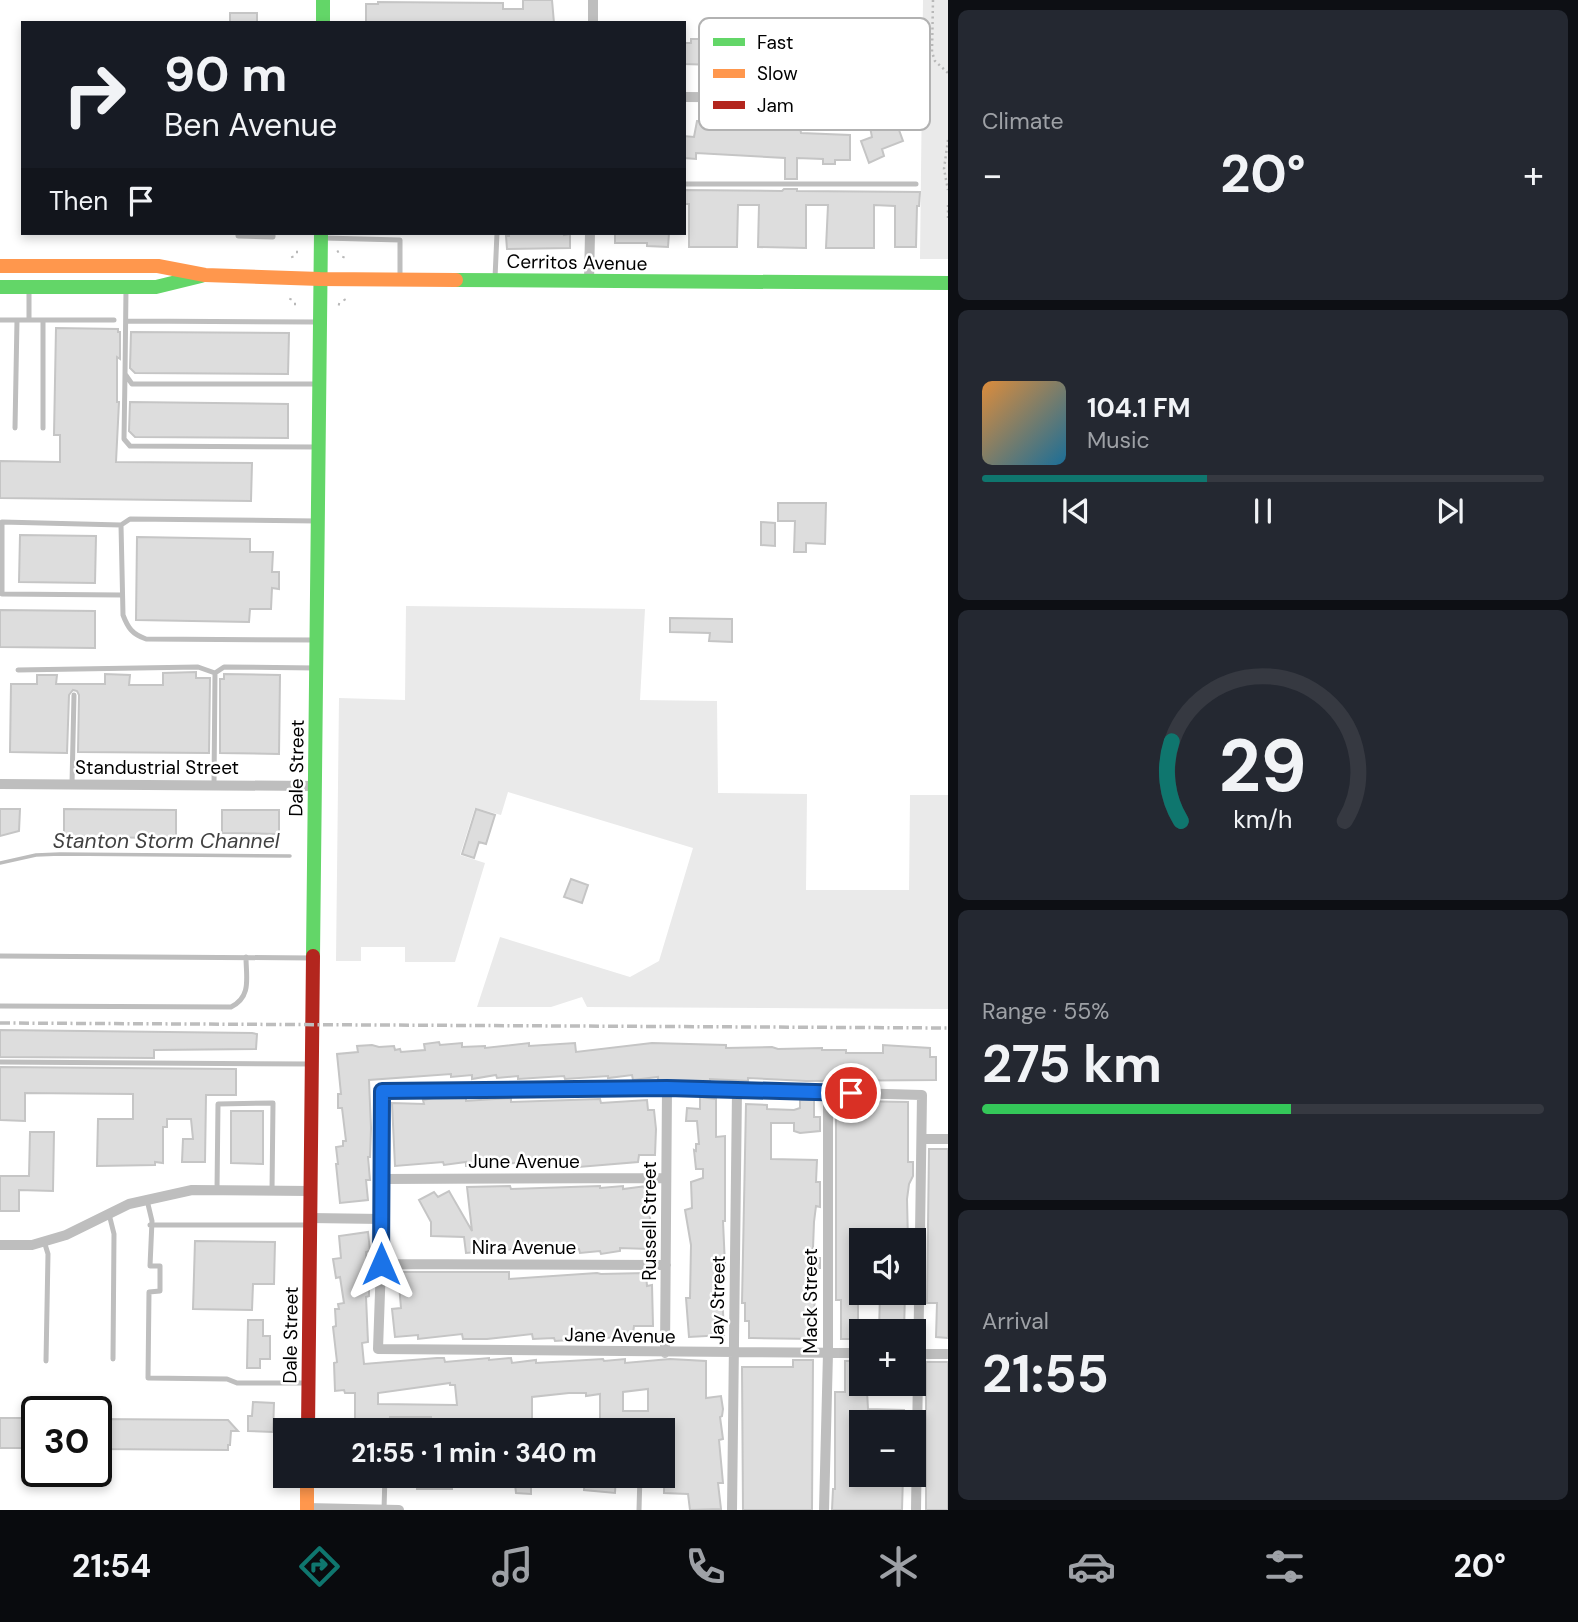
<!DOCTYPE html>
<meta charset="utf-8">
<style>
body{margin:0;font-family:"DM Sans",sans-serif;background:#242831;color:#f1f3f6;height:100vh;display:flex;flex-direction:column;font-size:26px;white-space:nowrap}
*{box-sizing:border-box;margin:0}
p{font-size:23px;color:#9ea1a6}
.icon{flex:none;width:38px;height:38px;fill:none;stroke:currentColor;stroke-width:2;stroke-linecap:round;stroke-linejoin:round}
.map{position:relative;flex:1;overflow:hidden}
.sheet{display:flex;flex-direction:column;gap:10px;padding:10px;background:#0d0f14;width:630px}
.sheet>*{flex:none}
.guide{position:absolute;left:21px;top:21px;width:665px;height:214px;border-radius:0px;box-shadow:0 4px 10px #0003;background:#171b24;color:#f1f3f6;overflow:hidden}
.fabs{position:absolute;left:849px;top:1228px;display:grid;gap:14px}
.fabs a{display:grid;place-items:center;width:77px;height:77px;border-radius:0px;background:#171b24;box-shadow:0 4px 10px #0003;font-size:35px}
.speed{position:absolute;left:21px;top:1396px;display:flex;gap:14px;font-size:35px;font-weight:700;text-align:center}
.speed>*{display:grid;place-content:center;width:91px;height:91px;border-radius:50%;background:#171b24;box-shadow:0 4px 10px #0003;line-height:1}
.speed .limit{border:4px solid #111;border-radius:10px;background:#fff;color:#111}
.pin{position:absolute;display:grid;place-items:center;width:60px;height:60px;color:#fff;margin:-30px;border:4px solid #fff;border-radius:50%;box-shadow:0 2px 7px #0007}
.me{position:absolute;width:77px;margin:-38px;rotate:0deg;stroke-linejoin:round;filter:drop-shadow(0 0 5px #0008)}
.turn{display:flex;align-items:center;gap:24px;height:147px;padding:0 28px;font-size:32px}
.turn .icon{width:91px;height:91px;stroke-width:2.5}
.turn b{display:block;font-size:49px;line-height:60px}
.then{display:flex;align-items:center;height:66px;padding:0 28px;background:#0003;gap:14px;font-size:26px}
.big{font-size:52px;font-weight:700;line-height:1.1}
.sheet .tile{flex:1;display:flex;flex-direction:column;justify-content:center;gap:10px;min-width:0;padding:0 24px;border-radius:10px;background:#242831}
.sheet .dial{align-items:center;gap:0}
.dial svg{height:182px;overflow:visible;fill:none;stroke:#363941;stroke-width:7;stroke-linecap:round;text-anchor:middle}
.dial text{fill:#f1f3f6;stroke:none}
.song{display:flex;align-items:center;gap:21px}
.cover{width:84px;height:84px;border-radius:10px;background:linear-gradient(135deg,hsl(30 70% 55%),hsl(200 70% 35%))}
.played{height:7px;border-radius:4px;background:linear-gradient(90deg,#0f766e 40%,#363941 40%)}
.keys{display:flex;justify-content:space-around;direction:ltr}
.heat{display:flex;justify-content:space-between;align-items:center;font-size:38px;direction:ltr}
.charge{height:10px;border-radius:5px;background:linear-gradient(90deg,#34c759 55%,#363941 0)}
.trip{position:absolute;left:273px;top:1418px;width:402px;height:70px;border-radius:0px;background:#171b24;box-shadow:0 4px 10px #0003;font-weight:700;line-height:70px;text-align:center}
.tabs{display:flex;height:112px;justify-content:space-around;align-items:center;background:#090b0e;color:#9ea1a6}
.tabs .icon{width:49px;height:49px}
.tabs .on{color:#0f766e}
.tabs b{font-size:32px;color:#f1f3f6}
main{display:flex;flex:1;min-height:0}
.map>svg:first-child{display:block}
</style>
<main>
<div class="map">
<svg width="948" height="1510" viewBox="0 0 948 1510">
<rect width="100%" height="100%" fill="#fff"/>
<path fill="#eaeaea" d="M923 0H948V259H920Z
M406 606 645 609 640 700 717 701 718 793 807 794 806 890H909L910 795H948V1009L587 1007 582 997 551 1007H477L500 937 630 977 659 961 693 848 508 792 501 815 475 808 460 855 485 863 455 962H405V947H361V961H336L339 698 405 700Z"/>
<g fill="none" stroke-linecap="round" stroke-linejoin="round">
<path stroke="#bcbcbc" stroke-width="3.5" d="M0 863 36 855 60 854 290 856"/>
</g>
<path fill="#ddd" stroke="#c5c5c5" stroke-width="2" fill-rule="evenodd" d="M523 0H552L554 23H366V4H378V2L503 3V9H523Z
M230 13H257V23H230Z
M831 18H850L849 51H836V56H816V67L781 65V68H766L767 56 747 55V66L684 64V43H691V39H705V42L738 43V34H750V21H776V32L821 33 822 19Z
M883 71 909 72V119H895L903 141 882 149 884 156 869 163 861 141 872 137 869 122 881 117Z
M697 121 767 124V122H799L801 133 850 135V160H835V164H823V159L797 158V179H785V158L696 153V159L684 158V136L694 137Z
M784 189H797V191L920 192 919 206H917L916 247H895V206L874 205V248H826L828 205H806V248L758 247 759 205H738L737 247H689V204H684V190L782 191Z
M509 233H564V235L570 234V248L507 249 506 236H509Z
M615 233H669L668 247 647 246V243H615Z
M56 328 118 329V332H120V359L117 357V402H119L116 462 252 463 251 501 0 498V461L60 462V435H54Z
M131 332 289 333 288 374 135 373 130 368Z
M130 402 288 404V438L135 437 129 431Z
M778 503H826L825 544 806 543V552H794L795 521H778Z
M761 522 775 523V546L761 545Z
M20 535 96 536 95 583 19 582Z
M137 537 250 539V552H273L272 572H279V589L272 588 271 609H250L249 622 136 620Z
M0 610 95 611V648L0 647Z
M670 618 732 619V642L709 641 710 633 670 632Z
M196 672V678H210L209 753 78 752 79 695 77 691 73 690 69 695 67 753 10 752 11 684H37V675H57L56 684H105V674L130 675 129 685H163V673Z
M224 674 280 675 279 754 220 753V679H224Z
M0 809H20L19 831 0 836Z
M64 809 176 810V838L64 837Z
M476 809 495 815 486 844 479 842 474 858 462 854Z
M222 810H279V834L222 833Z
M571 879 588 885 582 903 564 897Z
M0 1030 252 1033 257 1034 256 1049 154 1050V1058L0 1057Z
M439 1042 440 1045 462 1043V1047L485 1046V1048L529 1043V1046L575 1043 576 1052 652 1043 726 1045V1048L772 1047 778 1049 822 1048V1050H846V1053H883V1045L930 1048V1057H936V1080L806 1081 748 1078V1081L710 1079V1081L658 1080V1077L633 1080 632 1075 608 1078V1076L565 1079 564 1076 518 1079V1076L497 1078 496 1075 472 1079V1075L451 1077V1074L369 1080 371 1128 370 1157H368L370 1180H366L368 1200 340 1203 336 1164H338L336 1147 343 1146V1141H346L342 1108H338V1094H341L337 1054 358 1052 357 1046 372 1045 379 1047 394 1046 395 1050 400 1049 401 1052 425 1050 424 1044Z
M0 1067 236 1069V1095H206L205 1162H182L183 1139H193L191 1119H167V1127H163V1163L155 1162V1165L97 1166 98 1119H133V1094L25 1093V1121L0 1120Z
M700 1097 716 1099V1137L725 1136V1221H723L725 1266H723L722 1288 724 1335 689 1337 686 1298H690L691 1245 685 1210 692 1208 691 1182 703 1178V1169H696L694 1150 696 1151V1144H699L697 1121H686L687 1108 700 1109Z
M433 1098H466V1101L511 1098V1102L600 1099 601 1103 647 1100 648 1110H654L656 1129 655 1155H639L638 1162 579 1167V1163L541 1166 535 1165 533 1162 466 1166V1162L444 1165 443 1162 395 1166 392 1103 424 1104 423 1100Z
M800 1100H814V1117H820V1131L800 1133 794 1131V1123H771V1159L817 1160 816 1182H820V1207L816 1206 814 1222 813 1248H816V1258H820V1268H815L814 1339 752 1338H749V1321H745V1303H742L746 1104 767 1105V1109L794 1110 800 1108Z
M848 1101 908 1102V1162H913V1176L909 1184 907 1199 908 1241H861V1300H858V1324H861V1339H841V1300H836V1105H848Z
M231 1111H263V1164L231 1163Z
M30 1132H54L53 1191 19 1190V1211H0V1176H29Z
M929 1149H948V1338L936 1337 937 1303H927Z
M510 1186 511 1189 600 1186V1188L623 1186V1189L646 1186 647 1190 651 1189 652 1201H648L653 1243H649V1249L620 1248V1251L601 1254 600 1251 580 1253 579 1249 555 1252 554 1246 466 1253 464 1237 431 1236V1222L419 1200 434 1192 438 1197 449 1191 472 1231 467 1187Z
M368 1232 370 1251 366 1252 369 1290V1296L366 1297 368 1342 362 1343 364 1364 437 1358H444L445 1362 489 1358V1360L511 1358 512 1363 536 1360V1363L603 1359 604 1361 625 1359V1363L670 1359 706 1361V1398L721 1396 723 1409 722 1416 720 1417 723 1439 719 1440 723 1483H718L721 1509 690 1510 688 1494 664 1493 665 1428 600 1430V1394L586 1396V1393H569L532 1397V1430H515V1421L448 1420 447 1430H431V1417H390L389 1430H355V1393H345L344 1390 335 1391 334 1363 337 1362 333 1327 336 1326 335 1309H339L338 1304 344 1303 340 1277 336 1278 333 1259 341 1258 339 1236ZM450 1383V1385H455L457 1405 378 1404V1393ZM648 1389V1411H623V1392Z
M195 1241 275 1242 274 1284H253L252 1310 193 1309Z
M398 1272H509V1279L597 1273 601 1274 646 1273 647 1286 652 1285 653 1326H634L632 1341H620V1337L555 1341 554 1338 533 1339 532 1334 487 1339H463L462 1334 418 1339V1335L395 1337 392 1309 401 1308Z
M880 1293H905L904 1332H879Z
M248 1320H263V1336H270V1359H260V1368H247Z
M793 1360H813L812 1510H743L742 1367H793Z
M845 1361H861V1384L862 1391H867L868 1409 904 1410V1423H861V1475H903L902 1510H832L833 1489H835V1392H845Z
M926 1362H948V1510H926Z
M253 1402 274 1403 273 1432 248 1431V1416H252Z
M0 1418H37V1448H0Z
M96 1419 228 1420 238 1431H231L230 1445H228V1450L96 1449Z
M417 1475H452V1489H417Z
M514 1475H531V1494L516 1493Z
M585 1475H616L615 1493 584 1490Z"/>
<g fill="none" stroke-linecap="round" stroke-linejoin="round">
<path stroke="#b8b8b8" stroke-width="2.5" stroke-dasharray="2 3.5" stroke-linecap="butt" d="M933 0 932 52 935 61 948 73
M948 140 944 169 948 190
M948 205V219
M296 252H299
M337 252 339 251
M292 256 293 259
M343 258 344 256
M344 299 346 302
M290 300 291 298
M294 304H297
M338 304 342 305"/>
<path stroke="#bebebe" stroke-width="5" d="M684 184H916
M238 233V236L273 237V233
M324 238 400 240V279
M495 278 497 233
M29 289V320H114
M126 289 125 374 132 384H319
M0 320H29
M126 321 318 322
M125 374 124 439 130 446 318 447
M15 428 17 320
M43 428V320
M121 525 2 522V594L121 595
M316 640 146 639C132 634 128 628 123 615L121 525 130 519 317 521
M18 670 198 667 215 673
M72 784 74 695
M214 785 215 673 224 667 316 668
M0 956 313 958
M0 1006 231 1007C252 997 246 977 246 957
M0 1062 312 1064
M217 1190 218 1104 273 1103 272 1191
M147 1200 152 1221 150 1266H160V1291L149 1292 148 1378 227 1379 237 1383H308
M109 1214 114 1234 113 1359
M150 1225H310
M44 1241 48 1254 46 1361
M384 1510 385 1475
M639 1510 640 1475"/>
<path stroke="#bebebe" stroke-width="10" d="M593 23V0
M684 97 839 98
M589 282 590 233
M0 784 315 786
M923 1139H948
M382 1179 666 1178
M310 1218 382 1219
M0 1245H32L66 1235 129 1204 192 1190 310 1191
M381 1264 666 1265
M665 1353 667 1088
M861 1353 378 1349 381 1264V1091L667 1088 922 1095 916 1510
M914 1354H948
M307 1508 399 1510
M732 1510 737 1090
M824 1510 828 1353V1092"/>
<path stroke="#63d668" stroke-width="14" d="M323 0V23
M456 280 948 283
M0 287H156L201 276
M313 956 321 233"/>
<path stroke="#ff974d" stroke-width="14" d="M0 266H158L205 275 320 279 456 280
M307 1475V1510"/>
<path stroke="#b3261e" stroke-width="14" d="M308 1430 313 956"/>
<path stroke="#bdbdbd" stroke-width="3.5" stroke-dasharray="10 3.5 2 3.5" stroke-linecap="butt" d="M0 1023 948 1028"/>
</g>
<g fill="none" stroke-linecap="round" stroke-linejoin="round">
<defs>
<path id="route" d="M381 1264 382 1091 667 1088 851 1093"/>
</defs>
<use href="#route" stroke="#114b97" stroke-width="18"/>
<use href="#route" stroke="#1a73e8" stroke-width="12"/>
</g>
<g text-anchor="middle" stroke-width="5" stroke-linejoin="round" paint-order="stroke">
<g font-size="19" fill="#000" stroke="#fff">
<text transform="translate(577 262) rotate(1)" y="7">Cerritos Avenue</text>
<text x="157" y="774">Standustrial Street</text>
<text transform="translate(296 768) rotate(-89)" y="7">Dale Street</text>
<text x="524" y="1168">June Avenue</text>
<text transform="translate(649 1221) rotate(-90)" y="7">Russell Street</text>
<text x="524" y="1254">Nira Avenue</text>
<text transform="translate(717 1300) rotate(-89)" y="7">Jay Street</text>
<text transform="translate(810 1301) rotate(-90)" y="7">Mack Street</text>
<text transform="translate(290 1335) rotate(-89)" y="7">Dale Street</text>
<text transform="translate(620 1335) rotate(1)" y="7">Jane Avenue</text>
</g>
<g font-size="21" font-style="italic" fill="#414141" stroke="#fff">
<text x="166" y="848">Stanton Storm Channel</text>
</g>
</g>
<rect x="699" y="18" width="231" height="112" rx="10" fill="#fff" stroke="#b2b2b2" stroke-width="2"/>
<rect x="713" y="38" width="32" height="8" fill="#63d668"/>
<rect x="713" y="69" width="32" height="9" fill="#ff974d"/>
<rect x="713" y="101" width="32" height="8" fill="#b3261e"/>
<g font-size="19" fill="#000">
<text x="757" y="49">Fast</text>
<text x="757" y="80">Slow</text>
<text x="757" y="112">Jam</text>
</g>
</svg>
<div class="fabs">
<a><svg class="icon" aria-label="sound" viewBox="0 0 24 24"><path d="M4 9h4l5-4v14l-5-4H4zM17 9q2 3 0 6"/></svg></a>
<a>+</a>
<a>−</a>
</div>
<div class="speed"><div class="limit">30</div></div>
<div class="pin" style="left:851px;top:1093px;background:#d93025"><svg class="icon" aria-label="arrive" viewBox="0 0 24 24"><path d="M6 21V4h12l-3 4 3 4H6"/></svg></div>
<svg class="me" style="left:381px;top:1264px" viewBox="-20 -20 40 40"><path d="M0-17L14 15 0 8-14 15z" fill="#1a73e8" stroke="#fff" stroke-width="4"/></svg>
<div class="trip">21:55 · 1 min · 340 m</div>
<div class="guide">
<div class="turn"><svg class="icon" aria-label="right" viewBox="0 0 24 24"><path d="M7 20v-9h11M14 6l5 5-5 5"/></svg><div><b>90 m</b>Ben Avenue</div></div>
<div class="then">Then<svg class="icon" aria-label="arrive" viewBox="0 0 24 24"><path d="M6 21V4h12l-3 4 3 4H6"/></svg></div>
</div>
</div>
<section class="sheet">
<div class="tile"><p>Climate</p>
<div class="heat"><a>−</a><b class="big">20°</b><a>+</a></div>
</div>
<div class="tile">
<div class="song"><i class="cover"></i><div><b>104.1 FM</b><p>Music</p></div></div>
<div class="played"></div>
<div class="keys"><svg class="icon" aria-label="previous" viewBox="0 0 24 24"><path d="M18 5L8 12l10 7zM5 5v14"/></svg><svg class="icon" aria-label="pause" viewBox="0 0 24 24"><path d="M8 5v14M16 5v14"/></svg><svg class="icon" aria-label="next" viewBox="0 0 24 24"><path d="M6 5l10 7-10 7zM19 5v14"/></svg></div>
</div>
<div class="tile dial"><svg viewBox="0 0 100 80">
<path d="M14 69A42 42 0 1 1 86 69"/>
<path d="M14 69A42 42 0 0 1 10 34" stroke="#0f766e"/>
<text x="50" y="56" font-size="32" font-weight="700">29</text>
<text x="50" y="72" font-size="11">km/h</text>
</svg></div>
<div class="tile"><p>Range · 55%</p><b class="big">275 km</b><div class="charge"></div></div>
<div class="tile"><p>Arrival</p><b class="big">21:55</b></div>
</section>
</main>
<nav class="tabs">
<b>21:54</b>
<svg class="icon on" aria-label="directions" viewBox="0 0 24 24"><path d="M12 3l9 9-9 9-9-9zM9 14v-3h6M13 9l2 2-2 2"/></svg>
<svg class="icon" aria-label="music" viewBox="0 0 24 24"><path d="M9 18V5l10-2v13"/><circle cx="6" cy="18" r="3"/><circle cx="16" cy="16" r="3"/></svg>
<svg class="icon" aria-label="phone" viewBox="0 0 24 24"><path d="M5 4h4l2 5-3 2q2 4 5 5l2-3 5 2v4C11 20 4 13 5 4z"/></svg>
<svg class="icon" aria-label="climate" viewBox="0 0 24 24"><path d="M12 3v18M4 7l16 10M4 17L20 7"/></svg>
<svg class="icon" aria-label="car" viewBox="0 0 24 24"><path d="M5 17H2v-5l4-1 3-4h7l3 4 3 1v5h-3M9 17h6M6 11h13"/><circle cx="7" cy="17" r="2"/><circle cx="17" cy="17" r="2"/></svg>
<svg class="icon" aria-label="filters" viewBox="0 0 24 24"><path d="M4 7h16M4 17h16"/><circle cx="9" cy="7" r="2"/><circle cx="15" cy="17" r="2"/></svg>
<b>20°</b>
</nav>
